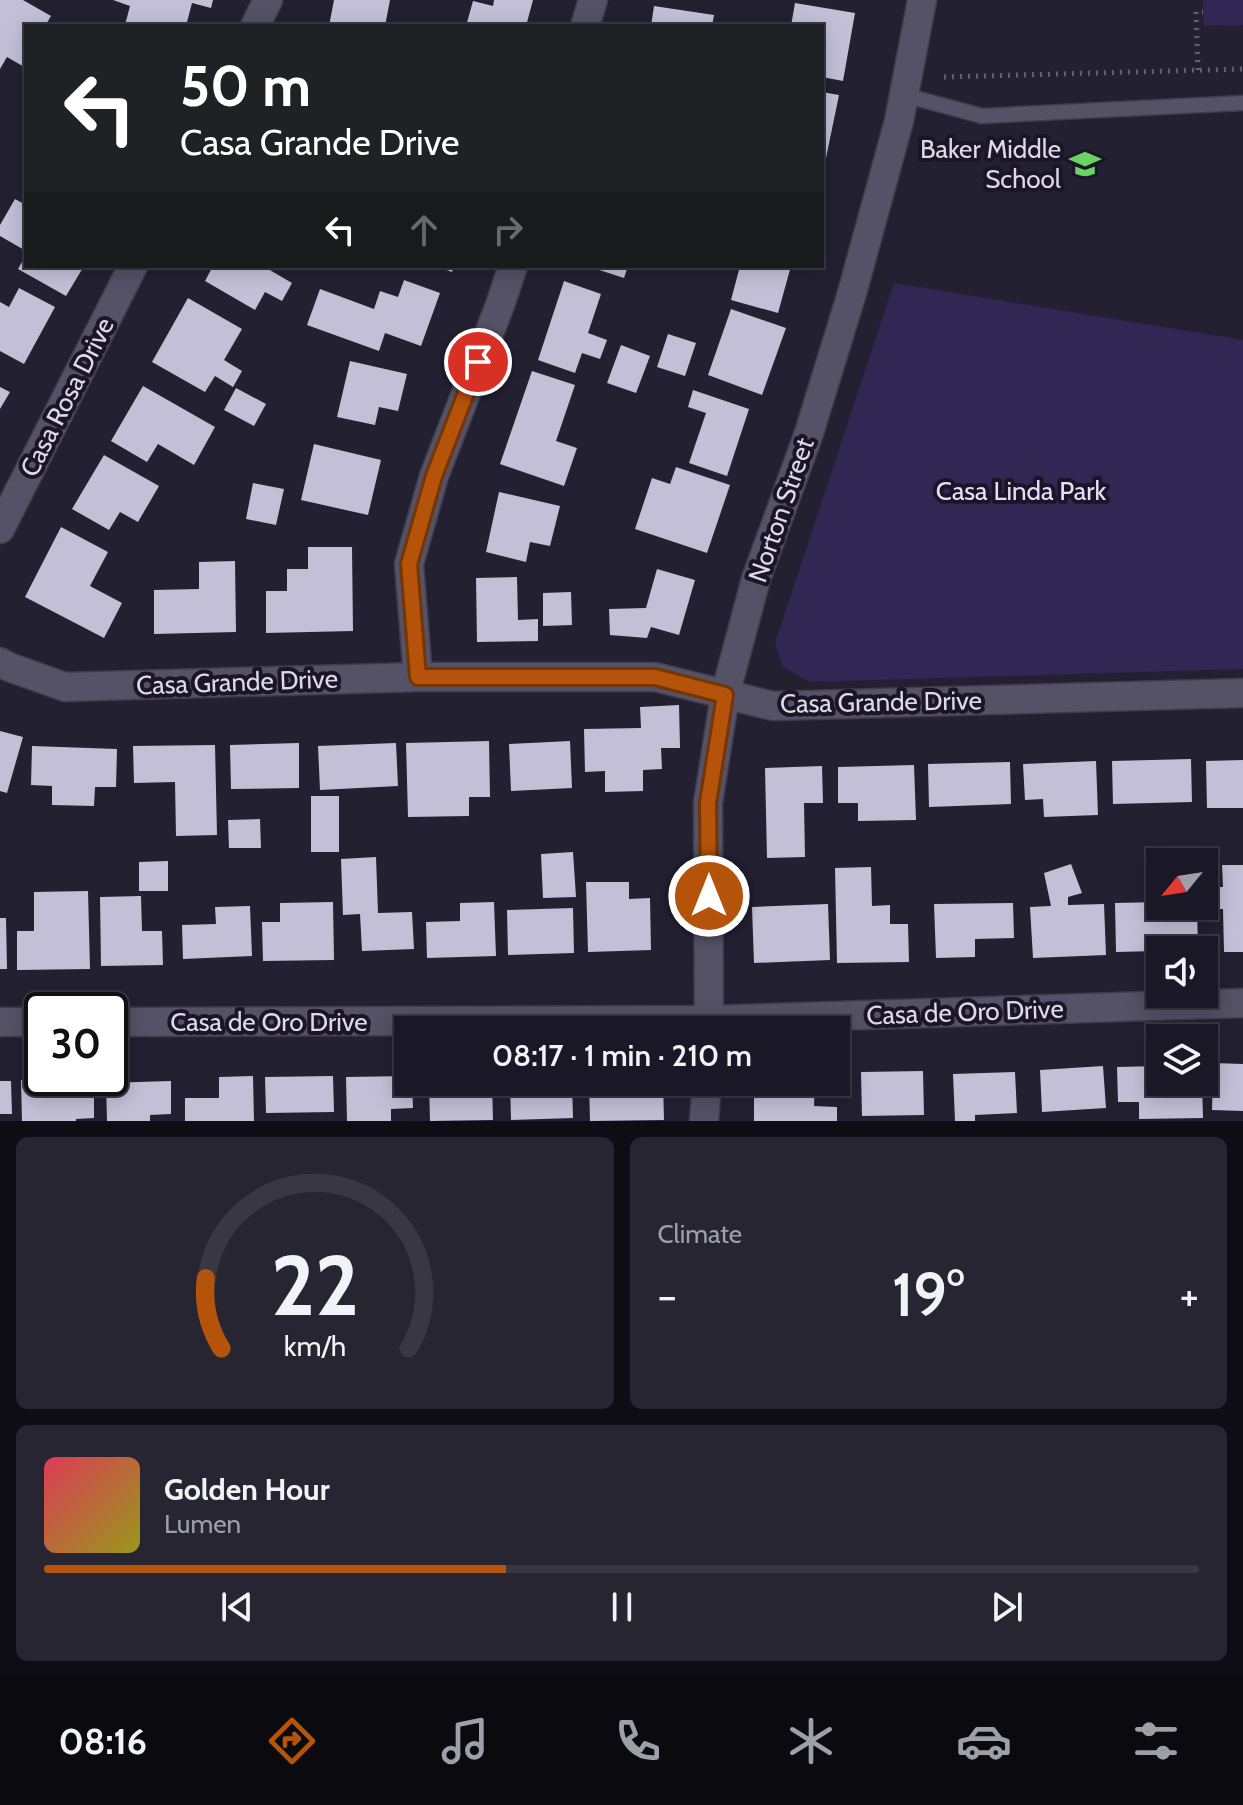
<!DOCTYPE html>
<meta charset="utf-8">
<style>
body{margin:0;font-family:Cabin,sans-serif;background:#272532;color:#f1f3f6;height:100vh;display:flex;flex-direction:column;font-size:30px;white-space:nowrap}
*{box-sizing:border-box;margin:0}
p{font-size:26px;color:#9fa0a7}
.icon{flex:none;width:44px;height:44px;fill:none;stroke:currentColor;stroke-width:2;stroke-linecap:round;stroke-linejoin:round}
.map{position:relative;height:1121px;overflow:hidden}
.details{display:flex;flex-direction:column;gap:16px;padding:16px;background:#0e0d15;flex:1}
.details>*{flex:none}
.hud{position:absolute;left:24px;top:24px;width:800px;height:244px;border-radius:0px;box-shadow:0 4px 20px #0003,0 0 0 2px #383743;background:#202124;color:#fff;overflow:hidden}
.needle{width:52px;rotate:240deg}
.fabs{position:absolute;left:1146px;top:848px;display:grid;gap:16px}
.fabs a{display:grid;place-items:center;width:72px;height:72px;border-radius:0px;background:#1a1826;box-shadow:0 4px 20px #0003,0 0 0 2px #383743;font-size:40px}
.speed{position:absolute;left:24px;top:992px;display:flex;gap:16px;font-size:40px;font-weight:700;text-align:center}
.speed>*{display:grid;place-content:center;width:104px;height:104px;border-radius:50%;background:#1a1826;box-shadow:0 4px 20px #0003,0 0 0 2px #383743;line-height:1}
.speed .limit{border:4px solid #111;border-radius:12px;background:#fff;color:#111}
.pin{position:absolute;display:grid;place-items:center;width:68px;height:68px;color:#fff;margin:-34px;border:4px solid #fff;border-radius:50%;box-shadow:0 2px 8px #0007}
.me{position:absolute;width:88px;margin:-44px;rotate:0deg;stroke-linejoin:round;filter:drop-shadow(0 0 6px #0008)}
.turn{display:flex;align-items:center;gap:28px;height:168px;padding:0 24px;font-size:36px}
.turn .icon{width:104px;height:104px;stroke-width:2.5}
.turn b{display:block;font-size:56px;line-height:68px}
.lanes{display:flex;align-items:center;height:76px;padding:0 24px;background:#0003;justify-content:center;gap:40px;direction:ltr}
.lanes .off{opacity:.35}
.big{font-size:60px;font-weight:600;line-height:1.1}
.details .tile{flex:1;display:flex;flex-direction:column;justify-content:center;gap:12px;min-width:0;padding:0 28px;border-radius:12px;background:#272532}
.details .dial{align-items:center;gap:0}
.dial svg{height:208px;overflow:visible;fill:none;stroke:#383743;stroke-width:7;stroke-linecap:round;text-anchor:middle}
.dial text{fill:#f1f3f6;stroke:none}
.song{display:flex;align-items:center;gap:24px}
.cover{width:96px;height:96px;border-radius:12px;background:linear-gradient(135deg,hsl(350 70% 55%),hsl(60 70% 35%))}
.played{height:8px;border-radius:4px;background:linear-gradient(90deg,#b45309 40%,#383743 40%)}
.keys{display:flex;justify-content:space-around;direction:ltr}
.heat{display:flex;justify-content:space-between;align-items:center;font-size:44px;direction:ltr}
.details .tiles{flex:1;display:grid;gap:16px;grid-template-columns:1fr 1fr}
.tile:last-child{grid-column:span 2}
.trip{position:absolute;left:394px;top:1016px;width:456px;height:80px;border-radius:0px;background:#1a1826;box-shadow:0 4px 20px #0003,0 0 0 2px #383743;font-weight:600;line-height:80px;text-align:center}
.menu{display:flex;height:128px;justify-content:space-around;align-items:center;background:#0a0a0f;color:#9fa0a7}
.menu .icon{width:56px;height:56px}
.menu .current{color:#b45309}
.menu b{font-size:36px;color:#f1f3f6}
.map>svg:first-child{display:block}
</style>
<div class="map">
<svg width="1243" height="1121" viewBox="0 0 1243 1121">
<rect width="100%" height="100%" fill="#232032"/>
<path fill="#312654" d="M1203 0H1243V25L1204 26Z
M894 283 1243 340V669L810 682 783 667 775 643Z"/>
<path fill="#c3bfd7" d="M0 0H23L51 16 45 26H26V68L7 57 0 69Z
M113 0H213L211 8 192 3 186 26 125 25 130 6Z
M334 0H390L385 26H329Z
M494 0H533L526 26H466L473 1 493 6Z
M795 3 855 13 843 81 822 77V26H791Z
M654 6 714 15 712 26H651Z
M822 92 839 95 826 158 822 157Z
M15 199 26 205V251L0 236V225Z
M26 255V266H84L66 296 18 269Z
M213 266H263L292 283 282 301 265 292 255 310 205 281Z
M436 266H454L452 272Z
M587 266H628L624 278Z
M740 266H791L778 313 731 300Z
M404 280 440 293 421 346 385 333 379 351 307 325 320 289 374 309 380 291 398 297Z
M564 281 601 294 588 333 607 340 600 359 582 353 575 373 538 360Z
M19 288 55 307 24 364 0 351V302L9 307Z
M188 298 242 329 224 360 242 371 233 387 215 376 205 392 152 362Z
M731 309 786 328 762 395 708 375Z
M668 334 696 343 685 376 657 367Z
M621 345 650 356 636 393 607 383Z
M350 361 407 374 398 411 379 407 375 425 337 417Z
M532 371 575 385 556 441 577 448 564 486 500 464Z
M143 386 215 427 194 465 158 444 147 462 111 441Z
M0 387 10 392 0 409Z
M236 388 266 404 254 426 224 410Z
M693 390 749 409 727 476 689 463 706 413 688 407Z
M314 444 381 460 368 515 301 500Z
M104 455 159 486 138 522 120 512 109 530 72 509Z
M676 467 730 485 707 553 635 529 652 478 670 484Z
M253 483 284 489 276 525 246 519Z
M499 492 560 506 550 546 530 542 526 562 486 552Z
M61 527 108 552 90 586 122 603 104 638 25 597Z
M308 547H352L353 631 266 633V591H287V569H308Z
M235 561 236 632 154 634V590L199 589V562Z
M657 569 695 580 679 635 651 627 647 638 610 635 609 609 646 608Z
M517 577 518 620 538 619V641L477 642 476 578Z
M571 592 572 625 543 626V593Z
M679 705 680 748H661L662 769 643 770V791L605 792V771L585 772 584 729 641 728 640 707Z
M0 731 23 737 7 793 0 791Z
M489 741 490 797H469V816L408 817 406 743Z
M570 741 572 788 511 791 509 744Z
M299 743V788L231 789 230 745Z
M396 743 398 786 320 790 318 746Z
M215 745 217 835 176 836 175 782 134 783 133 746Z
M32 746 117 749 116 787H95L94 806 52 805V786L31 785Z
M1191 759 1192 802 1113 804 1112 761Z
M1243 760V808H1207L1206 761Z
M1096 761 1098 815 1044 817 1043 799 1025 800 1023 764Z
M1010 762 1011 804 929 807 928 764Z
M914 765 916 820 858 821V803H838V767Z
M822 766 823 803H804L805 857 767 858 765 768Z
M311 796H339V852H311Z
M260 819 261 848H229L228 820Z
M573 852 576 897 543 898 541 854Z
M376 857 378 913 412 912 414 949 362 951 360 914 343 915 341 859Z
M168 861V891H139V862Z
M1071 864 1082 893 1068 897V905L1104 904 1106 955 1033 958 1030 907 1051 906 1044 873Z
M1222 865H1243V952H1224L1223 909H1202V906H1204V887H1223Z
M871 867 872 906 890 905V924H908L909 962 837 963 835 868Z
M586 882H629V899L650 898 651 950 588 952Z
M88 891 90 969 17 970V931H34V892Z
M141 896 142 931H162L163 965 101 966 100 897Z
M333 902 334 960 263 961 262 922H280V903Z
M494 902 496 956 427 958 426 922 460 921V903Z
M1160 902V906H1197L1198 950 1116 952 1115 903Z
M1013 903 1014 938 975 939V957L936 958 934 904Z
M828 904 830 960 754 963 752 907Z
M250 906 252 956 183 959 182 925 216 924 215 907Z
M573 908 574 953 508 955 507 910Z
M0 918H6L7 969H0Z
M1213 1063 1243 1064V1111L1212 1110Z
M1103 1066 1106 1108 1042 1112 1040 1070Z
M1160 1066V1082H1202L1203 1118 1139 1119V1102H1118L1117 1067Z
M923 1071 924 1115 862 1116 861 1072Z
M1015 1072 1017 1113 975 1115V1121H955L953 1074Z
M253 1076 254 1121H185V1098H219V1077Z
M333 1076 334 1112 266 1113 265 1077Z
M408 1076V1082H412L413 1108 391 1109V1121H347L346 1077Z
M94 1079V1118L76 1119V1121H22L21 1080Z
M0 1081H11L12 1114H0Z
M171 1081V1114L150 1115V1121H107L106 1083Z
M429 1082H492L493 1120 430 1121Z
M510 1082H572L573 1118 511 1120Z
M589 1082H663L664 1120 590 1121Z
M754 1082H815L814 1106 837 1107V1121H754Z"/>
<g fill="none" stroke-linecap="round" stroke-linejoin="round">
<defs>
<path id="lane" d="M904 95 982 116 1243 103"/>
<path id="street" d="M255 26 268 0
M585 26 593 0
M0 529 133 266
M0 662 9 667 65 687 418 677H655L773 706 1243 693
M418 677 409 564 434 476 500 305 513 266
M0 1022H42
M110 1022 710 1020 1243 1003
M709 1030 708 803 725 695 756 579 809 433 852 293 899 121 922 0
M704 1121 707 1082"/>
</defs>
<use href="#lane" stroke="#3e3b4a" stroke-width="17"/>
<use href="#street" stroke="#3e3b4a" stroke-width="31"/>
<path stroke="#636171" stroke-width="5" stroke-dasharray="2 6" stroke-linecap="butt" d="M1198 70 1196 12H1203
M944 77 1243 69"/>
<use href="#lane" stroke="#555166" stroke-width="14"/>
<use href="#street" stroke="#555166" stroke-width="28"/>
</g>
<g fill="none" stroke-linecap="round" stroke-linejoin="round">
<defs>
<path id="route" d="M478 362 434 476 409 564 418 677H655L725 695 708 803 709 896"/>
</defs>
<use href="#route" stroke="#753606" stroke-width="20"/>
<use href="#route" stroke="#b45309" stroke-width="14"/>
</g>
<defs>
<symbol id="school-bare" viewBox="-9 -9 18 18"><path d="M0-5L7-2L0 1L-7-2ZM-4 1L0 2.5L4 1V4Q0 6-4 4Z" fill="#6bd363" stroke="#1a1628" stroke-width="2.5" paint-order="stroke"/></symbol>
</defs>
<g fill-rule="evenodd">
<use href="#school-bare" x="1063" y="142" width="44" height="44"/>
</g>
<g text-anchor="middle" stroke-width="8" stroke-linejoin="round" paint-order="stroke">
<g font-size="26" fill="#dbdae6" stroke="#1a1628" text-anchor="end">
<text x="1061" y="158">Baker Middle<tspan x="1061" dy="30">School</tspan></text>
</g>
<g font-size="26" fill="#dbdae6" stroke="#1a1628">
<text transform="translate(67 397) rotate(-63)" y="9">Casa Rosa Drive</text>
<text transform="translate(781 510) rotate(-71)" y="9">Norton Street</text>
<text transform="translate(237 682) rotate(-2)" y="9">Casa Grande Drive</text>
<text transform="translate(881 702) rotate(-1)" y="9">Casa Grande Drive</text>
<text transform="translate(965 1012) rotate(-2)" y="9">Casa de Oro Drive</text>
<text x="269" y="1031">Casa de Oro Drive</text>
</g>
<g font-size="26" fill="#e3e0f7" stroke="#1a1628">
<text x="1021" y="500">Casa Linda Park</text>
</g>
</g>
</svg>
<div class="fabs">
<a><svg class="needle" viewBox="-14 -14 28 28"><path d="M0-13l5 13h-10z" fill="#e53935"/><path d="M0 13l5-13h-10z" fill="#9fa0a7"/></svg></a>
<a><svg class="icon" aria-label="sound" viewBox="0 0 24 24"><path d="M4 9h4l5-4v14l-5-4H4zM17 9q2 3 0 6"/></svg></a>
<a><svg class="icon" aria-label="layers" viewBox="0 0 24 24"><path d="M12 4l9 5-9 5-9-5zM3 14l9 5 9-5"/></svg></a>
</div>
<div class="speed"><div class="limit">30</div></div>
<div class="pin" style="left:478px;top:362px;background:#d93025"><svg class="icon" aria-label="arrive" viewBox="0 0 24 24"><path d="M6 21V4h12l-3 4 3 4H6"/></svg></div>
<svg class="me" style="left:709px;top:896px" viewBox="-20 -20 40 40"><circle r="17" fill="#b45309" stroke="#fff" stroke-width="3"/><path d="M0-11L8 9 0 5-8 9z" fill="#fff"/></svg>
<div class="trip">08:17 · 1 min · 210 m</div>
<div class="hud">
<div class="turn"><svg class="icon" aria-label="left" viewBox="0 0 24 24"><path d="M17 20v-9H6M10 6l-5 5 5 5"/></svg><div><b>50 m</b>Casa Grande Drive</div></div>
<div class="lanes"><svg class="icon" aria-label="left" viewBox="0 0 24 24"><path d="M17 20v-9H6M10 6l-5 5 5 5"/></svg><svg class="icon off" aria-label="ahead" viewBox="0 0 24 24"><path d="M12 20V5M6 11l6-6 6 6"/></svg><svg class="icon off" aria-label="right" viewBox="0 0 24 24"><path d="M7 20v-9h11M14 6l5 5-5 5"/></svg></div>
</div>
</div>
<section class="details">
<div class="tiles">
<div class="tile dial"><svg viewBox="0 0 100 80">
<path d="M14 69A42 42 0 1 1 86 69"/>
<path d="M14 69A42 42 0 0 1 8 42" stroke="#b45309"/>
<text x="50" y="56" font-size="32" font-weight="700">22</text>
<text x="50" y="72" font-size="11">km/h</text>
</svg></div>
<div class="tile"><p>Climate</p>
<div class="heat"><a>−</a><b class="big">19°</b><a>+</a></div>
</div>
<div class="tile">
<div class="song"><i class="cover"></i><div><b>Golden Hour</b><p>Lumen</p></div></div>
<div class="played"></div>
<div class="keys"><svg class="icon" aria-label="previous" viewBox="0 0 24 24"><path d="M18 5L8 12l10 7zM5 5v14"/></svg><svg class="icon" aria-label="pause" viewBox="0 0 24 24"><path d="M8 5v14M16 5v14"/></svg><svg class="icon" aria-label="next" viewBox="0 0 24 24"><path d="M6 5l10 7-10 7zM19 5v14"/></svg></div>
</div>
</div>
</section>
<nav class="menu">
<b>08:16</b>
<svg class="icon current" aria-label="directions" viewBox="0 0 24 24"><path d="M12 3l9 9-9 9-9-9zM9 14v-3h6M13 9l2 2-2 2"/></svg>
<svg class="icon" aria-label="music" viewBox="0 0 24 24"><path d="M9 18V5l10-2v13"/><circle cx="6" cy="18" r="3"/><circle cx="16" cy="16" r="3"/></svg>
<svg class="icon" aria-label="phone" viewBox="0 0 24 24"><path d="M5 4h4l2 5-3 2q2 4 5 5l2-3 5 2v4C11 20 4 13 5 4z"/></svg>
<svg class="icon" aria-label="climate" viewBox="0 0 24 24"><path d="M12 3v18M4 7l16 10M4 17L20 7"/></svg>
<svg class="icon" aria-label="car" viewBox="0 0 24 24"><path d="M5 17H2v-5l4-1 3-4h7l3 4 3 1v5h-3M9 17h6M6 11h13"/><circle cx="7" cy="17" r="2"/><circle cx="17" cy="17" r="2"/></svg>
<svg class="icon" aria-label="filters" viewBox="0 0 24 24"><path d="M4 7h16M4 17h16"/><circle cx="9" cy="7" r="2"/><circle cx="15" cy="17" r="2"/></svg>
</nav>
